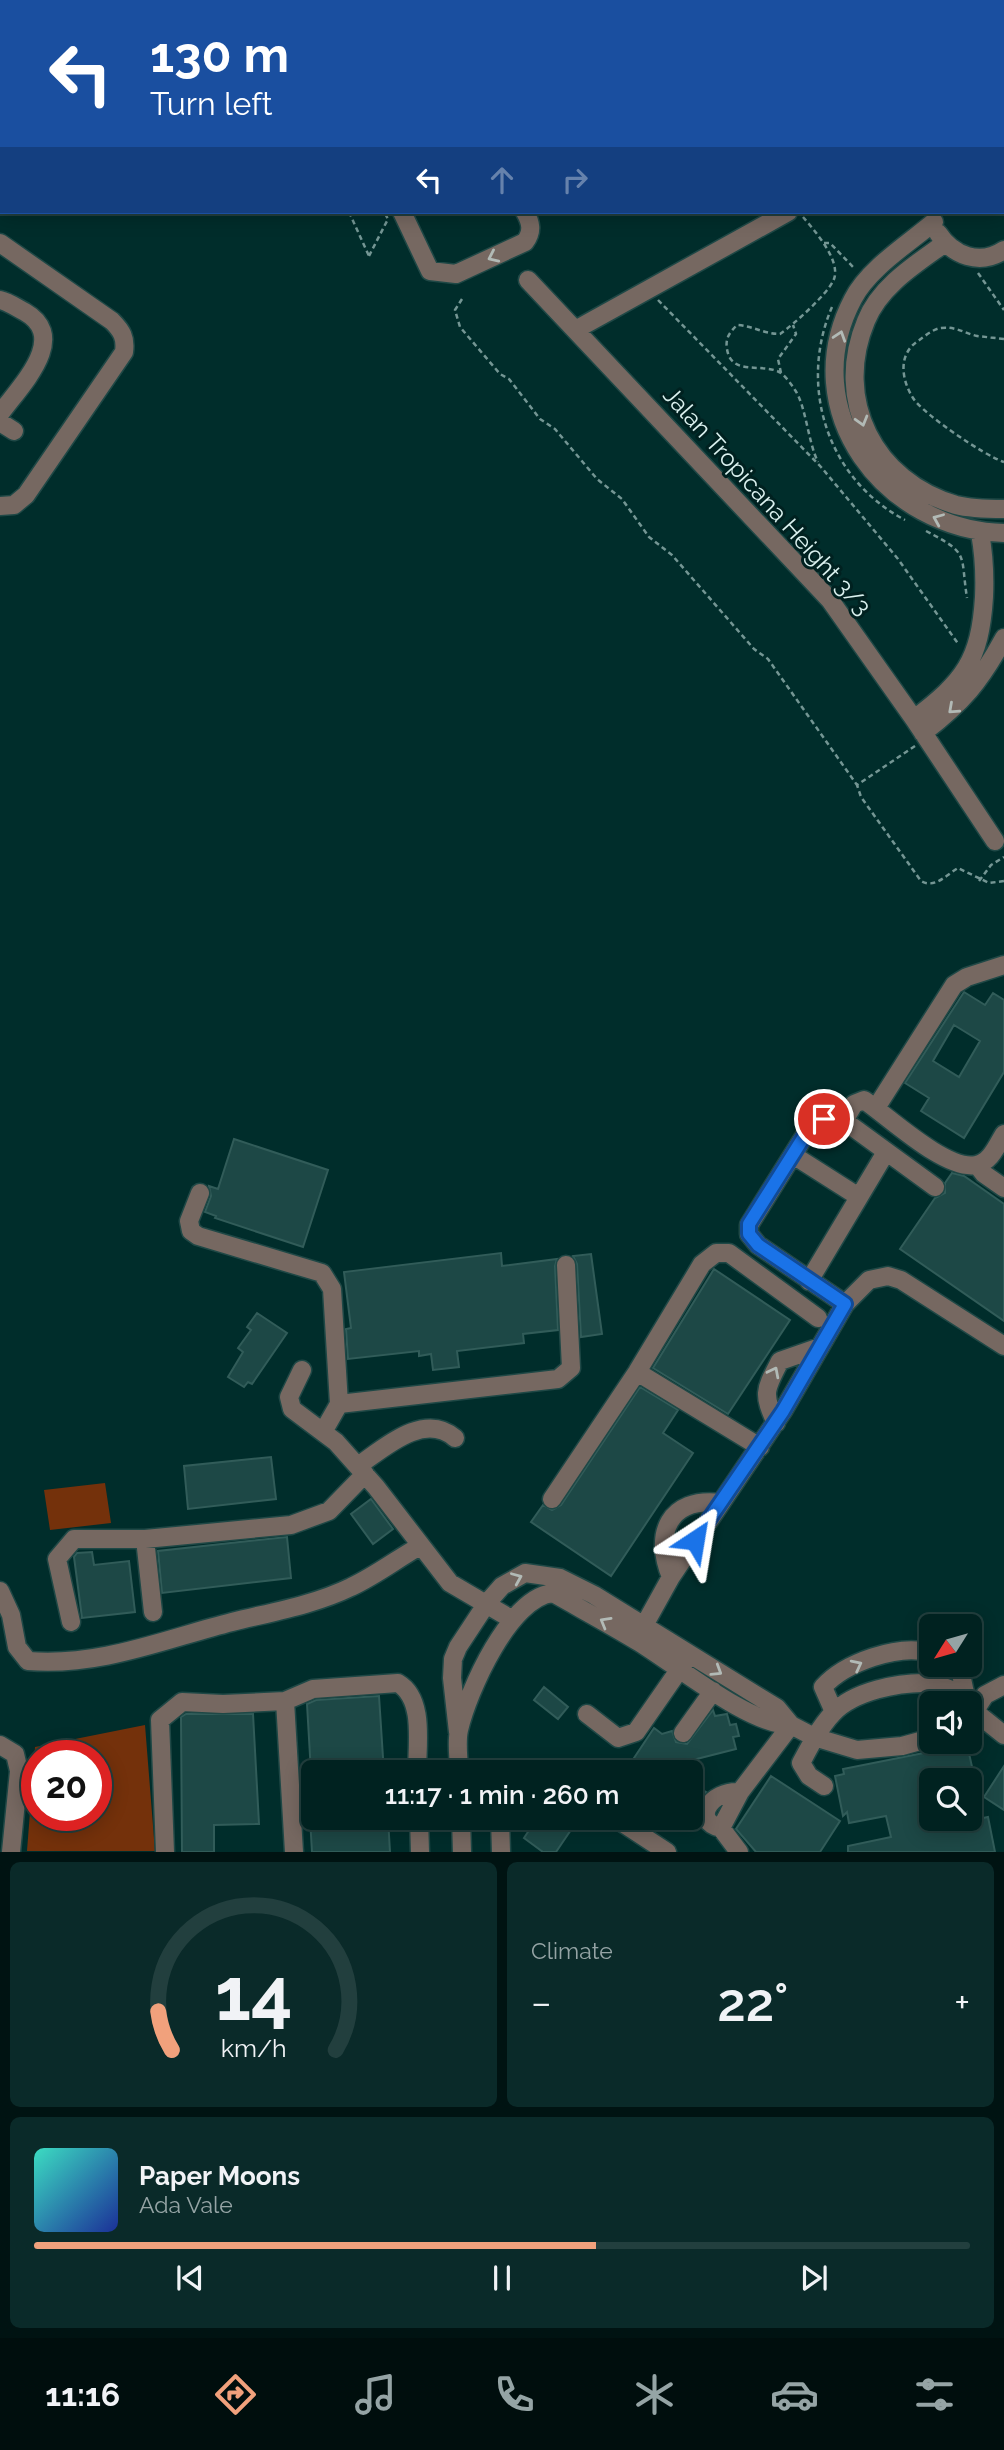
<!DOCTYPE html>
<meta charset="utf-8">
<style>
body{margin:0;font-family:Raleway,sans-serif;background:#0a2a29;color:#f1f3f6;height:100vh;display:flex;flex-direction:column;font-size:26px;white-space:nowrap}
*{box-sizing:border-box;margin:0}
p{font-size:23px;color:#95a4a5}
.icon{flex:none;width:38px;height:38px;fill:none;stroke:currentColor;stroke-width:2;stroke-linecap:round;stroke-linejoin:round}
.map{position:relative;height:1852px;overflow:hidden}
.sheet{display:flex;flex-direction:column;gap:10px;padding:10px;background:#001312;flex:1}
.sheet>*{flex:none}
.guide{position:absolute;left:0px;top:0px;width:1004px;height:214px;box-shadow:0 4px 18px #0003,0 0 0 2px #223f3e;background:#1a4fa0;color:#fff;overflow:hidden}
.needle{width:46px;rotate:233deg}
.fabs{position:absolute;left:919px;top:1614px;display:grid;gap:14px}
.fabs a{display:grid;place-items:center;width:63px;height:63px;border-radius:10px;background:#002220;box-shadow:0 4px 18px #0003,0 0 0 2px #223f3e;font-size:35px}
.speed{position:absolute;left:21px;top:1740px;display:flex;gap:14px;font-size:35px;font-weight:700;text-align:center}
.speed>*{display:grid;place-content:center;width:91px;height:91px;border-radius:50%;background:#002220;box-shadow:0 4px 18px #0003,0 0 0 2px #223f3e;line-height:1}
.speed .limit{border:10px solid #d22;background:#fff;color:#111}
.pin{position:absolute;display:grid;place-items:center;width:60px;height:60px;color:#fff;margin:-30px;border:4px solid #fff;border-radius:50%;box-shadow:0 2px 7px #0007}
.me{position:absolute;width:77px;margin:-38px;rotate:33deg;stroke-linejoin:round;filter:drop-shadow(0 0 5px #0008)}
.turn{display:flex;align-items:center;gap:24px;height:147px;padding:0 35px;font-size:32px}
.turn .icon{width:91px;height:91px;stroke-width:2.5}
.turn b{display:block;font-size:49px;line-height:60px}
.lanes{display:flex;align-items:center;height:66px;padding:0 35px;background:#0003;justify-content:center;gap:35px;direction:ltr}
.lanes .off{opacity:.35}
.big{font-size:52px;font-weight:600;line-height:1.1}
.sheet .widget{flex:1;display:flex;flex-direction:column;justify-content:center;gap:10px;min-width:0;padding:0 24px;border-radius:10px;background:#0a2a29}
.sheet .dial{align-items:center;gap:0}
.dial svg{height:182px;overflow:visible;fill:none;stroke:#223f3e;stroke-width:7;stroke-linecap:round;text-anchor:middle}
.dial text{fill:#f1f3f6;stroke:none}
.song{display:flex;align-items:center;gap:21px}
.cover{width:84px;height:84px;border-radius:10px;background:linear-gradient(135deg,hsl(170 70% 55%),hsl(230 70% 35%))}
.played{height:7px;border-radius:4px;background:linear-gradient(90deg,#f1a17c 60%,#223f3e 60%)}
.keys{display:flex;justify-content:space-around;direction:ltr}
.heat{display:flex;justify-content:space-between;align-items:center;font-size:38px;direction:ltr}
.sheet .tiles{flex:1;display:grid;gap:10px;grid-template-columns:1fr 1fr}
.widget:last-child{grid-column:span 2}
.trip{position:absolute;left:301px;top:1760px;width:402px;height:70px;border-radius:10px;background:#002220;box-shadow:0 4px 18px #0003,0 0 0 2px #223f3e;font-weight:600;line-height:70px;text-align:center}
.dock{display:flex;height:112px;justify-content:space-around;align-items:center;background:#000e0d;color:#95a4a5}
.dock .icon{width:49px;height:49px}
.dock .on{color:#f1a17c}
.dock b{font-size:32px;color:#f1f3f6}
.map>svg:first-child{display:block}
</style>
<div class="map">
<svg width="1004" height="1852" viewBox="0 0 1004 1852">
<rect width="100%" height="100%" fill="#002d2b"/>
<path fill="#74310b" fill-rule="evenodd" d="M105 1483 111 1523 50 1530 44 1490Z
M145 1725 155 1851H27L35 1747ZM37 1755H96V1815H37Z"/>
<path fill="#1d4846" stroke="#315c59" stroke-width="2" fill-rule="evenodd" d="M964 992 985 1005 993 993 1004 1000V1072L964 1138 921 1111 929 1098 905 1083ZM954 1025 980 1041 959 1077 933 1061Z
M234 1139 328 1170 303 1247 215 1218 216 1216 205 1212 211 1196 209 1186 218 1189Z
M952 1173 964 1176 1004 1204V1321L900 1249 935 1198 945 1193V1183Z
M501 1253 502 1266 557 1259 555 1266 558 1330 523 1334 524 1343 457 1351 459 1367 433 1370 431 1354 419 1356V1351L348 1359 346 1329 351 1328 344 1272Z
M591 1254 602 1334 581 1337 577 1264 573 1256Z
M714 1269 790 1320 728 1414 653 1368Z
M257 1313 287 1333 252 1384 248 1382 244 1387 228 1377 243 1352 238 1348 251 1330 247 1327Z
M640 1387 678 1410 663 1433 693 1453 611 1576 531 1522 543 1505 552 1510 561 1505Z
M271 1457 276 1499 188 1509 184 1466Z
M371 1499 393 1529 373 1544 351 1514Z
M287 1537 291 1578 162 1593 158 1551Z
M92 1552 94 1565 129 1561 135 1612 82 1618 74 1557 77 1553Z
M544 1687 568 1707 558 1719 534 1700Z
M379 1696 384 1773H311L307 1704 316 1700Z
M713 1710 715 1716 727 1714 730 1725 736 1724 739 1736 733 1737 736 1749 677 1764 691 1773H636L628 1767 654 1728 662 1734 672 1731 676 1742 687 1744Z
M186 1714H253L259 1824 214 1825V1852H182L181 1717Z
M959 1746 960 1751 968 1749 975 1780H931V1829L988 1817 995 1852H848V1846L891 1837 886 1816 849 1823 847 1812 843 1816 835 1776 844 1774 843 1769Z
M1004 1766V1810L984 1797Z
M771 1776 840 1821 820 1852H756L736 1829Z
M691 1783 706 1792 697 1803 691 1819Z
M310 1818H388L390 1852H312Z
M537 1818H579L556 1852H543L524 1838Z"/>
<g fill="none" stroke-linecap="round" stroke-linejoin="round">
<defs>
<path id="minor" d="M77 0 79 2
M301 0V2
M419 0V2
M485 0V2
M593 0 594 2
M727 0 728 2
M457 2 461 0
M1003 38 1004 31
M0 149 2 146
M1003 156 1004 149
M1003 175 1004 176
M402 212 430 271 456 274 525 242C533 231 531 223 525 212
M934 222C909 243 868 269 853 299 794 411 885 530 1004 533
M938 233C953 256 980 266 1004 250
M0 243 112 321C122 331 126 338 124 352L26 495 14 505 0 506
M945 243C916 264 880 286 866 321 833 400 874 481 956 505 971 509 989 509 1004 509
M528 280 830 600 914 719 995 841
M0 300C9 302 17 308 25 312 70 338 20 386 0 414
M577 329 788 212
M0 422 14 431
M914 719C964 681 980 661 984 597 985 575 984 555 980 533
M923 733C963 702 980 682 1004 638
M876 1108 954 985 967 977 1004 965
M844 1121 854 1104 864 1100C889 1117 946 1171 976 1165 991 1162 997 1145 1004 1134
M793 1155 859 1197
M977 1165 984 1174 1004 1188
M200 1193 189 1221 191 1231 198 1236 322 1273 332 1289 339 1404 323 1432
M809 1281 886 1152
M845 1304 758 1245 749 1234V1225L807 1132 824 1119 839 1117 935 1187
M302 1370 289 1397 292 1409 336 1442 376 1487 450 1583 513 1620
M637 1372 760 1447
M339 1404 558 1379 571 1368 566 1265
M776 1423C762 1393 765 1390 780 1361L820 1347
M358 1466C384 1448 424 1411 455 1438
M552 1499 637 1372 702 1264 716 1253H729L818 1318
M145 1539 153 1612
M671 1577C653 1534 669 1497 720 1503
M0 1591 11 1615 17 1647 28 1661C100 1667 165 1639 232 1622 272 1612 314 1605 351 1587 375 1576 397 1559 420 1546
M71 1622 57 1559 74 1539H145L291 1525 329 1511 365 1474
M636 1640 671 1577 783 1411 845 1304 869 1280 888 1276 901 1280 1004 1346
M957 1664C964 1676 962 1691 969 1703
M285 1701 313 1689 398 1683C425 1699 417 1744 417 1773
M970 1703 974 1711 1004 1735
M834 1712 823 1687C844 1663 899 1643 931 1653
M587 1714 618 1738 636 1732 686 1660
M970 1718 985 1695 1004 1685
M458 1732 452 1678 453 1659 458 1647 487 1603 502 1586 525 1573 560 1578 594 1595 777 1708 791 1725 814 1737 857 1750 902 1746 931 1738
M683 1733 713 1691
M0 1745 15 1754 19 1771 11 1852
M459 1773C459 1759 456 1743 459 1730 468 1691 510 1597 553 1593 581 1609 609 1624 637 1641 674 1663 750 1726 791 1725
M824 1786 809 1776 801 1763C810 1746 819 1728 833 1713 854 1691 899 1682 928 1683 940 1684 953 1691 964 1695
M419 1818 420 1852
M461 1818 462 1852
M500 1818 501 1852
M615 1818 667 1852
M721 1828C691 1821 710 1790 740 1792
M165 1852 160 1720 182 1702 223 1704 285 1701 294 1852
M739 1852 721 1828 740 1792 791 1725"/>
</defs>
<use href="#minor" stroke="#1f4846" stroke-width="21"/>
<path stroke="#749694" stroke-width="2.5" stroke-dasharray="5 3.5" stroke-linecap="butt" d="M349 212 369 256
M803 217C814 230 841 260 834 279 829 293 793 325 780 334 764 334 753 326 737 325 730 332 725 338 727 349 731 377 764 362 781 373 786 377 792 385 795 390 806 406 808 442 818 462
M824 243H830L855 269
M369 256 388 219 384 212
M978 273 1004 310
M462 299 455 310 460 327 500 374 509 379 540 419 555 429 597 479 622 499 649 537 672 555 754 649 768 659 857 785
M658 300 821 467 898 559 959 645
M832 307C798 386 827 479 905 520
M1004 339C995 338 986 337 977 336 964 333 955 326 941 328 933 329 925 336 918 341 898 354 901 379 913 398 923 414 985 456 1004 462
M781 373 778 359 796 334 793 325
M926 531C970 554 960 553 967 598
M915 746 857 785 861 797 921 881C935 889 946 875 958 868L989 883 1004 881
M979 881 991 865 1004 857"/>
<use href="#minor" stroke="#766861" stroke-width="18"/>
</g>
<defs><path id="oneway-chevron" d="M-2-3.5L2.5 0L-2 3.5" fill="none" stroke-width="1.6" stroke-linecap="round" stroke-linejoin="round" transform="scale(1.75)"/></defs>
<g stroke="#b2bab6">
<use href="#oneway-chevron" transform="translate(493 257) rotate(155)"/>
<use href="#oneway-chevron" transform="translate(840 336) rotate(-72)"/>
<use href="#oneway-chevron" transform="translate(862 421) rotate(74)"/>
<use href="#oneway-chevron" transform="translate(938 519) rotate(-157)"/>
<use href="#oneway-chevron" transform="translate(953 709) rotate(138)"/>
<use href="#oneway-chevron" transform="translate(774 1372) rotate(-63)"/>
<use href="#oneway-chevron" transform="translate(517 1578) rotate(-23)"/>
<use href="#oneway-chevron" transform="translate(605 1622) rotate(-150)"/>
<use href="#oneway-chevron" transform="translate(857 1665) rotate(-27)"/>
<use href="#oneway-chevron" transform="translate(717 1671) rotate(32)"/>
</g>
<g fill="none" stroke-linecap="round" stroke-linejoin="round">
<defs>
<path id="route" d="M695 1540 783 1411 845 1304 758 1245 749 1234V1224L807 1132 824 1119"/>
</defs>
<use href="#route" stroke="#114b97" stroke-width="18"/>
<use href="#route" stroke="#1a73e8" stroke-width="12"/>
</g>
<g text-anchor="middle" stroke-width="6" stroke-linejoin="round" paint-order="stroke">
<g font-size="24" fill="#daf1ef" stroke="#002120">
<text transform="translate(767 501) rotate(48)" y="8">Jalan Tropicana Height 3/3</text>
</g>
</g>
</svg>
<div class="fabs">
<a><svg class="needle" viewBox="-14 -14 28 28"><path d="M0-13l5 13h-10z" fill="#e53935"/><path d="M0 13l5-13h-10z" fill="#95a4a5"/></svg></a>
<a><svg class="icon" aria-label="sound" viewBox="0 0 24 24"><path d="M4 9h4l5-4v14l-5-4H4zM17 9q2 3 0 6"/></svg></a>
<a><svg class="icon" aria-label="search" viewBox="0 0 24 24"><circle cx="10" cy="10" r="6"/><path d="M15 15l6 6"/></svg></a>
</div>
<div class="speed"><div class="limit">20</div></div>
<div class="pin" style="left:824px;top:1119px;background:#d93025"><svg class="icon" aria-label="arrive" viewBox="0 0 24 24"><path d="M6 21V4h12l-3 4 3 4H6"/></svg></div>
<svg class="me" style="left:695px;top:1540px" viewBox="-20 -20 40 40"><path d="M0-17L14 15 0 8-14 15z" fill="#1a73e8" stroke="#fff" stroke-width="4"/></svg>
<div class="trip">11:17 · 1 min · 260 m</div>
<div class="guide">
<div class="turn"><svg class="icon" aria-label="left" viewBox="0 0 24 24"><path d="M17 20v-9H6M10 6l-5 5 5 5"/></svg><div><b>130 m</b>Turn left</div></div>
<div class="lanes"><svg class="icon" aria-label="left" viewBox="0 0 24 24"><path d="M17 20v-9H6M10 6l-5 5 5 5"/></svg><svg class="icon off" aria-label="ahead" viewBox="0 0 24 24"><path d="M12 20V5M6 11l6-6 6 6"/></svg><svg class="icon off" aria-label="right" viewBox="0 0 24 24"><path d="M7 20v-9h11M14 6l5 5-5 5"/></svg></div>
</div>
</div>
<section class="sheet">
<div class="tiles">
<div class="widget dial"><svg viewBox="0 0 100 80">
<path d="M14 69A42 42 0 1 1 86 69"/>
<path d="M14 69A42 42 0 0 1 8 52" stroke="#f1a17c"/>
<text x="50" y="56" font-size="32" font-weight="700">14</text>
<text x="50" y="72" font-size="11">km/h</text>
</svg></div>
<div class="widget"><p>Climate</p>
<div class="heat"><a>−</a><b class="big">22°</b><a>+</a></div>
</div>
<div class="widget">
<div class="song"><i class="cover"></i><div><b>Paper Moons</b><p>Ada Vale</p></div></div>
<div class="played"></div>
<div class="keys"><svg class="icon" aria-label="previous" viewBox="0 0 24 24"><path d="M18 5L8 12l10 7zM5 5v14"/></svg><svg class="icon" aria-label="pause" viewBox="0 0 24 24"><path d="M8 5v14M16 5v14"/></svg><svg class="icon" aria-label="next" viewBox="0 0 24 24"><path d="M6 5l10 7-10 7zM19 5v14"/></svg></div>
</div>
</div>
</section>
<nav class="dock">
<b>11:16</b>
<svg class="icon on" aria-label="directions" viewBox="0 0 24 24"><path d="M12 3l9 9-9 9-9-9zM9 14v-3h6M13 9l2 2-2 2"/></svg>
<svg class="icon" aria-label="music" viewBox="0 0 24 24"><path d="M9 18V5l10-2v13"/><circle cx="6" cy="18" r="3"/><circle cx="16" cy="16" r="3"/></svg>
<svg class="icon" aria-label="phone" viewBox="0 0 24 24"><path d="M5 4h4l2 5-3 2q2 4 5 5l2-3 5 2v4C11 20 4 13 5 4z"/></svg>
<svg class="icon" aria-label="climate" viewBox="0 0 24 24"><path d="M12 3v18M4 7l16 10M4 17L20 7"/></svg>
<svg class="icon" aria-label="car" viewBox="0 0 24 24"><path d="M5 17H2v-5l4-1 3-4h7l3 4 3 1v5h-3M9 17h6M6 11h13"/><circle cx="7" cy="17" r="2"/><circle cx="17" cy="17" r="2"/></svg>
<svg class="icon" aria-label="filters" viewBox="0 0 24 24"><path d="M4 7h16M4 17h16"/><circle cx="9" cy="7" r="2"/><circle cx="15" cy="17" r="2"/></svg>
</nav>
